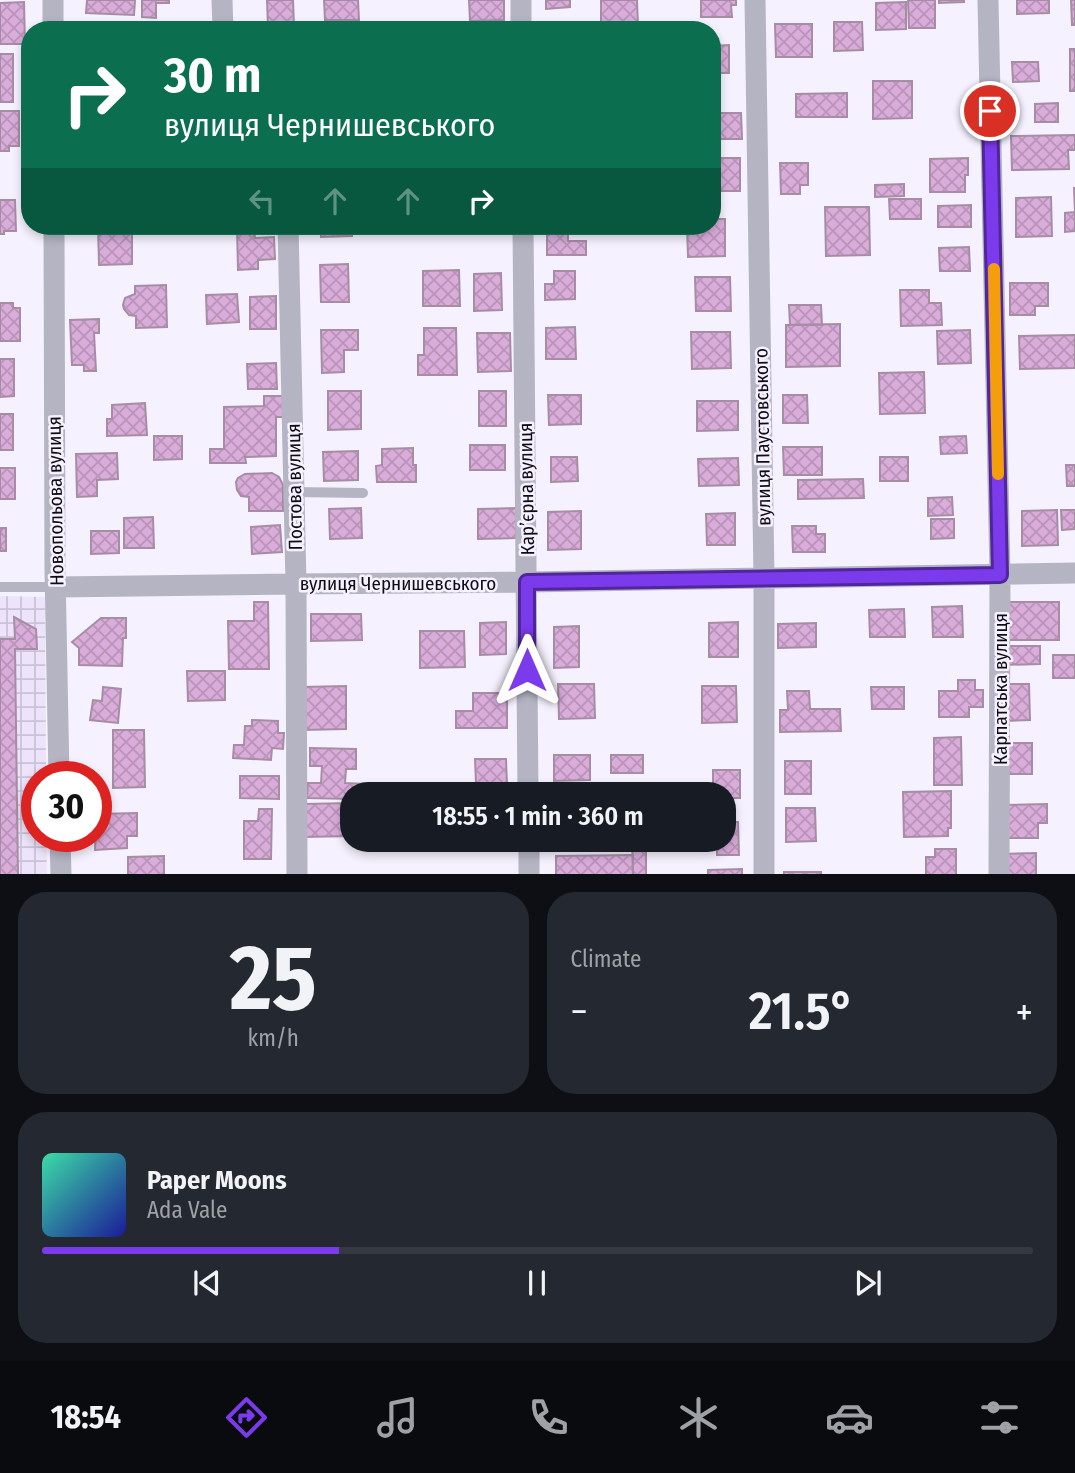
<!DOCTYPE html>
<meta charset="utf-8">
<style>
body{margin:0;font-family:"Fira Sans Condensed",sans-serif;background:#242831;color:#f1f3f6;height:100vh;display:flex;flex-direction:column;font-size:26px;white-space:nowrap}
*{box-sizing:border-box;margin:0}
p{font-size:23px;color:#9ea1a6}
.icon{flex:none;width:38px;height:38px;fill:none;stroke:currentColor;stroke-width:2;stroke-linecap:round;stroke-linejoin:round}
.map{position:relative;height:874px;overflow:hidden}
.sheet{display:flex;flex-direction:column;gap:18px;padding:18px;background:#0d0f14;flex:1}
.sheet>*{flex:none}
.hud{position:absolute;left:21px;top:21px;width:700px;height:214px;border-radius:28px;box-shadow:0 4px 10px #0003;background:#0b6e4f;color:#fff;overflow:hidden}
.speed{position:absolute;left:21px;top:761px;display:flex;gap:14px;font-size:35px;font-weight:700;text-align:center}
.speed>*{display:grid;place-content:center;width:91px;height:91px;border-radius:50%;background:#171b24;box-shadow:0 4px 10px #0003;line-height:1}
.speed .limit{border:10px solid #d22;background:#fff;color:#111}
.pin{position:absolute;display:grid;place-items:center;width:60px;height:60px;color:#fff;margin:-30px;border:4px solid #fff;border-radius:50%;box-shadow:0 2px 7px #0007}
.me{position:absolute;width:77px;margin:-38px;rotate:0deg;stroke-linejoin:round;filter:drop-shadow(0 0 5px #0008)}
.turn{display:flex;align-items:center;gap:24px;height:147px;padding:0 28px;font-size:32px}
.turn .icon{width:91px;height:91px;stroke-width:2.5}
.turn b{display:block;font-size:49px;line-height:60px}
.lanes{display:flex;align-items:center;height:66px;padding:0 28px;background:#0003;justify-content:center;gap:35px;direction:ltr}
.lanes .off{opacity:.35}
.big{font-size:52px;font-weight:600;line-height:1.1}
.sheet .tile{flex:1;display:flex;flex-direction:column;justify-content:center;gap:10px;min-width:0;padding:0 24px;border-radius:28px;background:#242831}
.sheet .dial{align-items:center;gap:0}
.dial b{font-size:91px;line-height:1}
.song{display:flex;align-items:center;gap:21px}
.cover{width:84px;height:84px;border-radius:10px;background:linear-gradient(135deg,hsl(160 70% 55%),hsl(240 70% 35%))}
.played{height:7px;border-radius:4px;background:linear-gradient(90deg,#7c3aed 30%,#363941 30%)}
.keys{display:flex;justify-content:space-around;direction:ltr}
.heat{display:flex;justify-content:space-between;align-items:center;font-size:38px;direction:ltr}
.sheet .tiles{flex:1;display:grid;gap:18px;grid-template-columns:1fr 1fr}
.tile:last-child{grid-column:span 2}
.trip{position:absolute;left:340px;top:782px;width:396px;height:70px;border-radius:28px;background:#171b24;box-shadow:0 4px 10px #0003;font-weight:600;line-height:70px;text-align:center}
.tabs{display:flex;height:112px;justify-content:space-around;align-items:center;background:#090b0e;color:#9ea1a6}
.tabs .icon{width:49px;height:49px}
.tabs .active{color:#7c3aed}
.tabs b{font-size:32px;color:#f1f3f6}
.map>svg:first-child{display:block}
</style>
<div class="map">
<svg width="1075" height="875" viewBox="0 0 1075 875">
<defs>
<pattern id="industrial-grid" width="8" height="8" patternUnits="userSpaceOnUse" patternTransform="scale(1.75)"><rect width="8" height="8" fill="#ede3fb"/><path d="M0 4h8M4 0v8" fill="none" stroke="#cac2d6"/></pattern>
<pattern id="building-cross-hatch" width="8" height="8" patternUnits="userSpaceOnUse" patternTransform="scale(1.75)"><rect width="8" height="8" fill="#d9acd9"/><path d="M0 0l8 8M0 8l8-8" fill="none" stroke="#b993ba"/></pattern>
</defs>
<rect width="100%" height="100%" fill="#f6f1fe"/>
<path fill="url(#industrial-grid)" d="M0 596 45 597 46 777H37V836L46 837 47 874 0 875Z"/>
<path fill="url(#building-cross-hatch)" stroke="#a68da5" stroke-width="2" d="M87 0H135L134 15 86 13Z
M142 0H169V3H156V18L142 17Z
M267 0H293L294 27 268 28Z
M324 0H358L359 20H325Z
M469 0H504V20L470 21Z
M546 0H570V7L546 9Z
M601 0H637L638 26H601Z
M701 0H736V5H731L732 17H701Z
M908 0H935V28H909Z
M939 0H964V2L939 3Z
M1017 0H1049V13L1017 14Z
M1071 0H1075V25H1072Z
M24 2 25 44H0V3Z
M906 2V29L876 30V3Z
M834 22H862L863 50 834 51Z
M775 24H812V57H776Z
M729 45V73H712V46Z
M1070 49H1075V91H1070Z
M0 54H13V102H0Z
M1012 62H1038L1039 81 1013 82Z
M873 81H912V118L873 119Z
M847 93V117H796V94Z
M1058 103V122H1035V104Z
M0 111H19V146H9V151H0Z
M712 113H741L742 139H712Z
M1075 135V150H1068L1069 169 1012 170 1011 136Z
M712 158H740V191H712Z
M968 158V175H965V192H930V159Z
M780 163H808V185H800V194H781Z
M904 184V196L875 197V185Z
M1074 188H1075V231L1065 232V213L1075 212Z
M1051 197 1052 236 1016 237V198Z
M889 199H921V219H890Z
M0 200H15L16 231H4V234H0Z
M971 205V227H938V206Z
M825 207H869L870 255 826 256Z
M712 219H725V256L688 257 687 226H712Z
M98 226H132V264L99 265Z
M321 226H352V236L321 237Z
M471 226H507V233L471 234Z
M568 226V241H586V255H547V227Z
M254 227 255 238 274 237 275 259 258 260V269L238 270 237 228Z
M969 247 970 271H940L939 248Z
M348 264 349 302H321L320 265Z
M459 270 460 306H423V271Z
M554 271H575V299L545 300V284H554Z
M501 273 502 310 474 311V274Z
M695 277H730L731 311H696Z
M1010 283H1048V306H1035V315H1010Z
M166 285 167 327 136 328V316L129 315 124 309 123 305 125 298 135 294V286Z
M900 290H929V303H941L942 325 901 326Z
M237 294 239 322 207 324 206 295Z
M276 296V329H250V297Z
M0 303H13V308H20V341H0Z
M789 305H821L822 325H790Z
M99 319V333H94L96 371H84V365H72L70 320Z
M840 324V366L786 367V325Z
M575 327 576 359H546V328Z
M424 328H456L457 375H418V355H424Z
M321 330H358V350H344V372L322 373Z
M970 330 971 363 938 364 937 331Z
M691 332H730L731 368 692 369Z
M477 333H510L511 371 478 372Z
M1075 335V368L1020 369 1019 336Z
M0 359H14V396L0 397Z
M276 363 277 389H248L247 364Z
M924 372 925 413 880 414 879 373Z
M328 391H361V429L328 430Z
M479 391H506V426H479Z
M548 395H581V424L549 425Z
M783 395H807L808 423H783Z
M264 396H283V417H276V456L245 457 246 463H210V449H224V407L264 406Z
M697 401H738V430L697 431Z
M145 403 147 435 107 436V419H112V405Z
M0 414H13V450H0Z
M154 436H182V459L154 460Z
M966 436 967 453 941 454 940 437Z
M470 445H505V470H470Z
M783 447H822V475H784Z
M413 448V465H416V482H377L376 466 382 465V449Z
M358 451V480L324 481 323 452Z
M117 453 118 479 97 480V496L77 497 76 454Z
M551 457H577L578 481 551 482Z
M880 457H908V481H880Z
M738 458 739 485 699 486 698 459Z
M1066 465H1075V486H1067Z
M0 468H15V499H0Z
M272 473 279 477 283 485V511H249V497L241 496 237 490 236 482 238 478 245 474Z
M863 479 864 498 798 499V480Z
M952 497 953 515 928 516V498Z
M361 508 362 538 330 539 329 509Z
M516 508V538L478 539V509Z
M1057 510 1058 545 1022 546V511Z
M1061 510H1075V529L1062 530Z
M581 511V549L548 550V512Z
M735 513V545H707L706 514Z
M153 517 154 548H124V518Z
M931 519H954V538L931 539Z
M280 525 282 552 252 554 251 527Z
M792 526H816V534H825V552H793Z
M0 528H6V551H0Z
M91 531H119V553L91 554Z
M254 602H268L269 669H229L228 621H254Z
M1005 602H1059V640H1006Z
M962 606 963 637H933L932 607Z
M904 609 905 637H870L869 610Z
M311 614H361L362 640 311 641Z
M14 617 36 629 37 649H15L18 875H0V639H15Z
M101 618H126V638H123L122 666 79 665V648L72 642Z
M506 622V654L480 655V623Z
M738 622V657H709V623Z
M816 623V647L778 648V624Z
M579 626V667L554 668V627Z
M420 631H464L465 667 420 668Z
M1003 646H1040V664L1003 665Z
M1053 655H1075V678H1053Z
M187 671H225V700L188 701Z
M958 680H975V690H983V707H969V717H939V691H958Z
M558 684H594L595 718 559 719Z
M1004 684H1029L1030 720 1004 721Z
M346 686V729L302 730V687Z
M702 686H736L737 722 702 723Z
M103 687 121 689 118 723 90 720 93 700 102 701Z
M871 687H904V709H872Z
M787 691H809L810 709H840L841 731 780 732V710H788Z
M473 693H507V728H456V711H473Z
M252 720 278 721V733H284L283 749 272 748 271 760 233 758 234 745H244L245 726H252Z
M113 730H144L145 787 113 788Z
M961 737 962 785H934V738Z
M1004 743H1032V774H1004Z
M310 748 356 749V769H346L345 783 365 784 364 794H352V799L307 798 308 783H321L322 766H310Z
M554 755H590V780L554 781Z
M611 755H643V773H611Z
M475 759H506L507 784H476Z
M785 761H811V794H785Z
M713 770H740V798H723V794H713Z
M240 776H279V799L240 798Z
M951 791V828H948V836L904 837 903 792Z
M352 803V836L304 837 303 804Z
M1047 804V823H1038V838H1003V805Z
M786 808H815L816 841 786 842Z
M259 809H272L271 859H244V821H258Z
M137 813V836H127V848L95 850 96 814Z
M723 822H738L739 855H717V840H723Z
M474 840H508V847H474Z
M554 840H592V845L554 846Z
M632 840H646V875H633Z
M935 849H956V875H926V857H935Z
M1036 853V875H1002V854Z
M633 855V875H556V856Z
M164 856V875H128V857Z
M742 869V875H708V870Z
M784 872H821V875H784Z"/>
<g fill="none" stroke-linecap="round" stroke-linejoin="round">
<path stroke="#b4b4c3" stroke-width="10" d="M294 492 363 493
M0 587H56"/>
<path stroke="#b4b4c3" stroke-width="21" d="M53 0V30
M222 0 223 30
M521 0V30
M755 0 764 578V875
M988 0 1000 575 999 875
M54 226 55 570 59 777
M288 226 296 584 297 875
M523 226 528 794
M56 587 296 584 527 582 1075 573
M60 836 61 875
M529 840V875"/>
</g>
<g fill="none" stroke-linecap="round" stroke-linejoin="round">
<defs>
<path id="route" d="M527 670V582L1000 575 990 111"/>
</defs>
<use href="#route" stroke="#51269a" stroke-width="18"/>
<use href="#route" stroke="#7c3aed" stroke-width="12"/>
<path stroke="#f59e0b" stroke-width="12" d="M994 269 998 474"/>
</g>
<g text-anchor="middle" stroke-width="5" stroke-linejoin="round" paint-order="stroke">
<g font-size="19" fill="#100c16" stroke="#f6f1fe">
<text transform="translate(762 437) rotate(-91)" y="7">вулиця Паустовського</text>
<text transform="translate(294 487) rotate(-91)" y="7">Постова вулиця</text>
<text transform="translate(526 489) rotate(-91)" y="7">Карʼєрна вулиця</text>
<text transform="translate(55 501) rotate(-91)" y="7">Новопольова вулиця</text>
<text x="398" y="590">вулиця Чернишевського</text>
<text transform="translate(1000 689) rotate(-90)" y="7">Карпатська вулиця</text>
</g>
</g>
</svg>
<div class="speed"><div class="limit">30</div></div>
<div class="pin" style="left:990px;top:111px;background:#d93025"><svg class="icon" aria-label="arrive" viewBox="0 0 24 24"><path d="M6 21V4h12l-3 4 3 4H6"/></svg></div>
<svg class="me" style="left:527px;top:670px" viewBox="-20 -20 40 40"><path d="M0-17L14 15 0 8-14 15z" fill="#7c3aed" stroke="#fff" stroke-width="4"/></svg>
<div class="trip">18:55 · 1 min · 360 m</div>
<div class="hud">
<div class="turn"><svg class="icon" aria-label="right" viewBox="0 0 24 24"><path d="M7 20v-9h11M14 6l5 5-5 5"/></svg><div><b>30 m</b>вулиця Чернишевського</div></div>
<div class="lanes"><svg class="icon off" aria-label="left" viewBox="0 0 24 24"><path d="M17 20v-9H6M10 6l-5 5 5 5"/></svg><svg class="icon off" aria-label="ahead" viewBox="0 0 24 24"><path d="M12 20V5M6 11l6-6 6 6"/></svg><svg class="icon off" aria-label="ahead" viewBox="0 0 24 24"><path d="M12 20V5M6 11l6-6 6 6"/></svg><svg class="icon" aria-label="right" viewBox="0 0 24 24"><path d="M7 20v-9h11M14 6l5 5-5 5"/></svg></div>
</div>
</div>
<section class="sheet">
<div class="tiles">
<div class="tile dial"><b>25</b><p>km/h</p></div>
<div class="tile"><p>Climate</p>
<div class="heat"><a>−</a><b class="big">21.5°</b><a>+</a></div>
</div>
<div class="tile">
<div class="song"><i class="cover"></i><div><b>Paper Moons</b><p>Ada Vale</p></div></div>
<div class="played"></div>
<div class="keys"><svg class="icon" aria-label="previous" viewBox="0 0 24 24"><path d="M18 5L8 12l10 7zM5 5v14"/></svg><svg class="icon" aria-label="pause" viewBox="0 0 24 24"><path d="M8 5v14M16 5v14"/></svg><svg class="icon" aria-label="next" viewBox="0 0 24 24"><path d="M6 5l10 7-10 7zM19 5v14"/></svg></div>
</div>
</div>
</section>
<nav class="tabs">
<b>18:54</b>
<svg class="icon active" aria-label="directions" viewBox="0 0 24 24"><path d="M12 3l9 9-9 9-9-9zM9 14v-3h6M13 9l2 2-2 2"/></svg>
<svg class="icon" aria-label="music" viewBox="0 0 24 24"><path d="M9 18V5l10-2v13"/><circle cx="6" cy="18" r="3"/><circle cx="16" cy="16" r="3"/></svg>
<svg class="icon" aria-label="phone" viewBox="0 0 24 24"><path d="M5 4h4l2 5-3 2q2 4 5 5l2-3 5 2v4C11 20 4 13 5 4z"/></svg>
<svg class="icon" aria-label="climate" viewBox="0 0 24 24"><path d="M12 3v18M4 7l16 10M4 17L20 7"/></svg>
<svg class="icon" aria-label="car" viewBox="0 0 24 24"><path d="M5 17H2v-5l4-1 3-4h7l3 4 3 1v5h-3M9 17h6M6 11h13"/><circle cx="7" cy="17" r="2"/><circle cx="17" cy="17" r="2"/></svg>
<svg class="icon" aria-label="filters" viewBox="0 0 24 24"><path d="M4 7h16M4 17h16"/><circle cx="9" cy="7" r="2"/><circle cx="15" cy="17" r="2"/></svg>
</nav>
